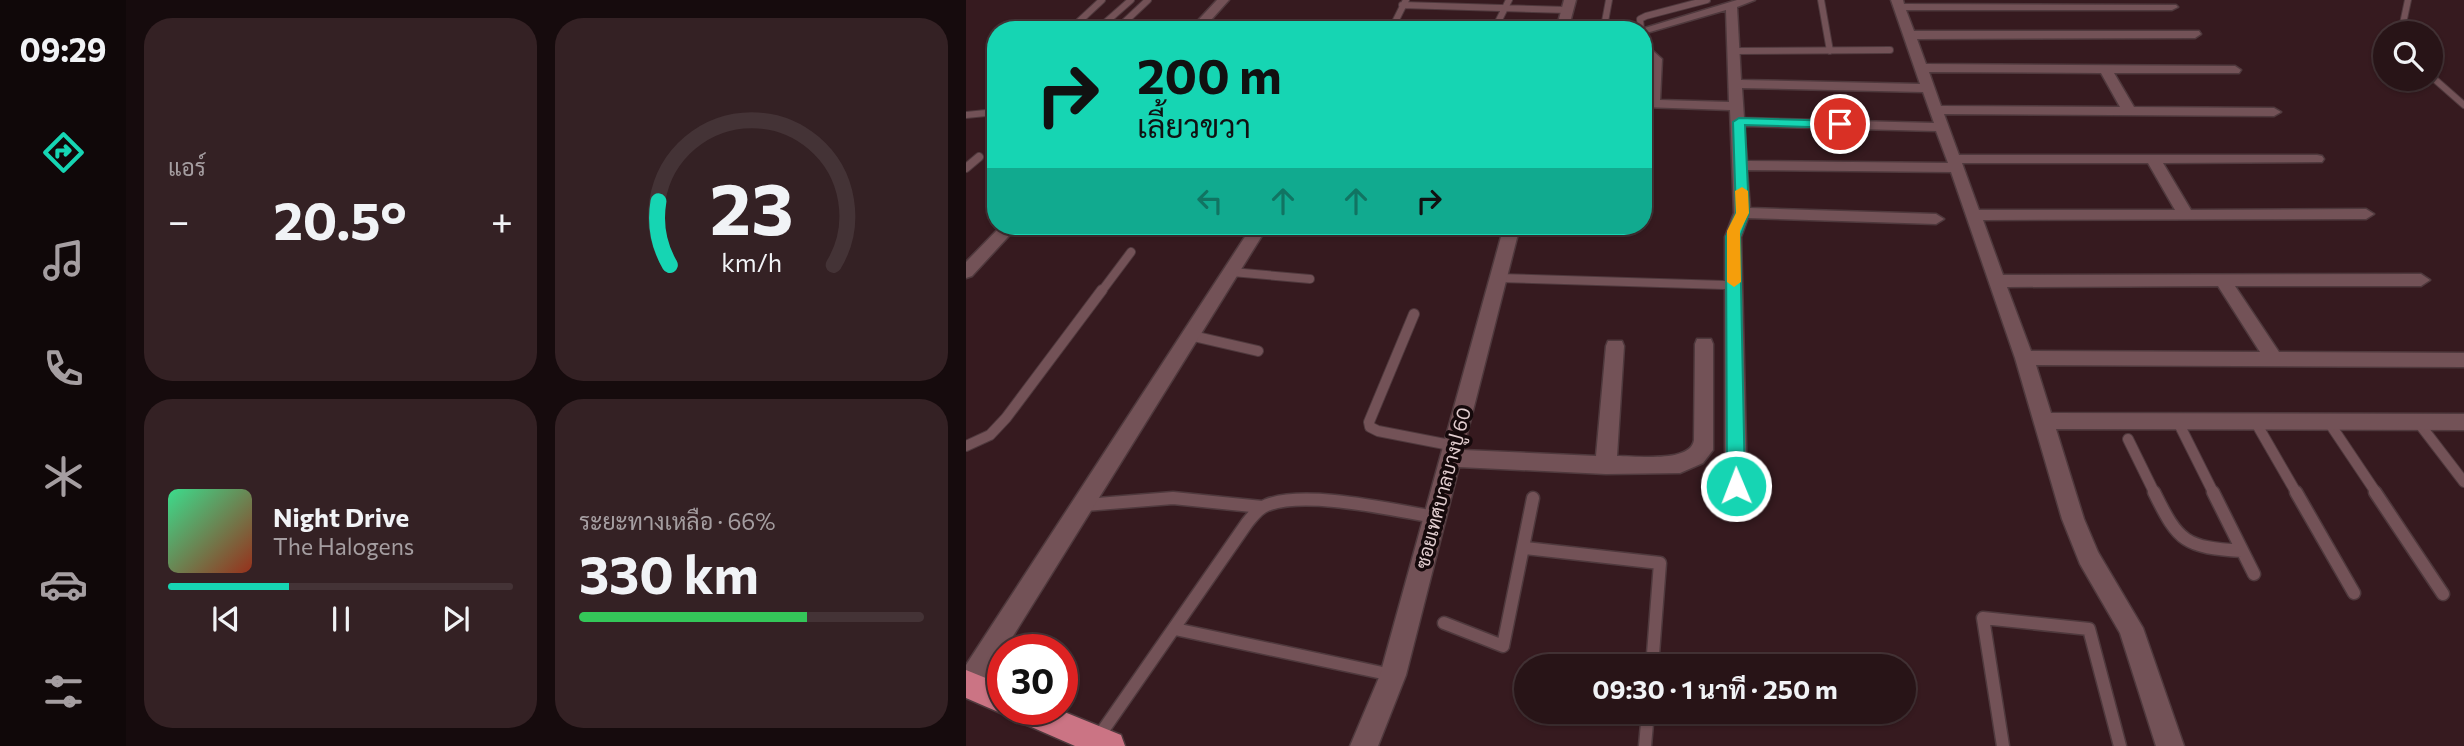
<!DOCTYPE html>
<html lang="th">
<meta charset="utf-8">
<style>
body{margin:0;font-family:Commissioner,Sarabun,sans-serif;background:#342124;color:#f1f3f6;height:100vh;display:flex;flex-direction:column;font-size:26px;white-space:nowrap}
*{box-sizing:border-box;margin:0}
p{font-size:23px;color:#a59ea1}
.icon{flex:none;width:38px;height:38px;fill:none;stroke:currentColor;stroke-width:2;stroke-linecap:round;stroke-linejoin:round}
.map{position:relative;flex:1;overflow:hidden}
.drawer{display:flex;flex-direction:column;gap:18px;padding:18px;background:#160b0d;width:840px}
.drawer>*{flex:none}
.hud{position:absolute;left:21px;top:21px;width:665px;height:214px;border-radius:28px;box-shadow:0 2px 5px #0004,0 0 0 2px #443336;background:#16d5b3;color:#111;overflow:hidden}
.buttons{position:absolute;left:1407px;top:21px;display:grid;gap:14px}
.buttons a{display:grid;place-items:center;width:70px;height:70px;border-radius:50%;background:#281417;box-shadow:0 2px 5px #0004,0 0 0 2px #443336;font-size:35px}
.speed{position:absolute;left:21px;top:634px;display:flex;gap:14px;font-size:35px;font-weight:700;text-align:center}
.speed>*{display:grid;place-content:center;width:91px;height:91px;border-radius:50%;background:#281417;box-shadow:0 2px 5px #0004,0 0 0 2px #443336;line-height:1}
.speed .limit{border:10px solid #d22;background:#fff;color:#111}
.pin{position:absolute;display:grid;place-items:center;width:60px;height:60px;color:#fff;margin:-30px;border:4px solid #fff;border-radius:50%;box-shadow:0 2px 7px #0007}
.me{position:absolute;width:77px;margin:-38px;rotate:359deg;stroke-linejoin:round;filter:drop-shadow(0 0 5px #0008)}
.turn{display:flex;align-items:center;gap:24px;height:147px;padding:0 35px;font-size:32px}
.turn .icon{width:91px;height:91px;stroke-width:2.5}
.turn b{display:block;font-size:49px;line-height:60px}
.lanes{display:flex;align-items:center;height:66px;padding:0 35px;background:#0003;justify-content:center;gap:35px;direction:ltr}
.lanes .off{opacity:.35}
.big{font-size:52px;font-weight:700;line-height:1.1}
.drawer .tile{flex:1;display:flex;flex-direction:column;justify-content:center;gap:10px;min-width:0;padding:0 24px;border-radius:28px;background:#342124}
.drawer .dial{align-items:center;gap:0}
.dial svg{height:182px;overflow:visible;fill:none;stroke:#443336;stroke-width:7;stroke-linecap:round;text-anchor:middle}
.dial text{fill:#f1f3f6;stroke:none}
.song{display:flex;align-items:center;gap:21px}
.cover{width:84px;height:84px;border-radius:10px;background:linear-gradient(135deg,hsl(150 70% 55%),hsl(10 70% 35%))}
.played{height:7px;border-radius:4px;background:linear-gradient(90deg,#16d5b3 35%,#443336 35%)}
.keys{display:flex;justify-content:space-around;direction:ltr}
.heat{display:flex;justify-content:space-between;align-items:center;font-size:38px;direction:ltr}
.charge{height:10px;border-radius:5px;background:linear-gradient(90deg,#34c759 66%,#443336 0)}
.drawer .tiles{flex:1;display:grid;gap:18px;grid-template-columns:repeat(2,1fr)}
.trip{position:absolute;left:548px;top:654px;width:402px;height:70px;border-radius:35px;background:#281417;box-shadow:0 2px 5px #0004,0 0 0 2px #443336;font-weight:700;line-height:70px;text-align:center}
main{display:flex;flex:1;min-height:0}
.dock{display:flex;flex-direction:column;width:126px;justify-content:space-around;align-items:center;background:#100809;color:#a59ea1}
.dock .icon{width:49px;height:49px}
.dock .on{color:#16d5b3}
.dock b{font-size:32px;color:#f1f3f6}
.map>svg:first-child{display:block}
</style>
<main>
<nav class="dock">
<b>09:29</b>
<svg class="icon on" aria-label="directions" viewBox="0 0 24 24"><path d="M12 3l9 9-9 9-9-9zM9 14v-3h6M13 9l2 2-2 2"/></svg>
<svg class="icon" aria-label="music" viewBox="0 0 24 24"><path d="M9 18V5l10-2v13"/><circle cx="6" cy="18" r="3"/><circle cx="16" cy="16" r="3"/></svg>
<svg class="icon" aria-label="phone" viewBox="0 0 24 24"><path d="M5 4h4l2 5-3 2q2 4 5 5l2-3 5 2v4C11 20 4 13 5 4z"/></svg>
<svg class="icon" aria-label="climate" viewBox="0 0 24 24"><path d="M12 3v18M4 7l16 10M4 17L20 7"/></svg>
<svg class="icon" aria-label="car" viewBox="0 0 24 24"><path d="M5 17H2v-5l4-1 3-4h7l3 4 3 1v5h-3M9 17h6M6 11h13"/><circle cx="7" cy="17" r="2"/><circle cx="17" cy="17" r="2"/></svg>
<svg class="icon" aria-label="filters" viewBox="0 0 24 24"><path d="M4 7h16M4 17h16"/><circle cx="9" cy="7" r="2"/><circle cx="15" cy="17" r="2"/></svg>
</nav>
<section class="drawer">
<div class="tiles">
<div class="tile"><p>แอร์</p>
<div class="heat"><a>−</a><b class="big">20.5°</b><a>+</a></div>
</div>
<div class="tile dial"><svg viewBox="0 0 100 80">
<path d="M14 69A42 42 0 1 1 86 69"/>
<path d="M14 69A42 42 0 0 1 9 41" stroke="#16d5b3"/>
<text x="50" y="56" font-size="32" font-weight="700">23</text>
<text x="50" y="72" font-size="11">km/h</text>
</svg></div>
<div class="tile">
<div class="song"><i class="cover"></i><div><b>Night Drive</b><p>The Halogens</p></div></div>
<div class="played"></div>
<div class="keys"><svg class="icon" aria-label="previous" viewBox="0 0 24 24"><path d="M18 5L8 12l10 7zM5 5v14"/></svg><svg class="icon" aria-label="pause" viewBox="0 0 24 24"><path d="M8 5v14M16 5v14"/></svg><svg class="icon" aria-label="next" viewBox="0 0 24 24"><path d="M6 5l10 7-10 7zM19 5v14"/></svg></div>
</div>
<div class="tile"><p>ระยะทางเหลือ · 66%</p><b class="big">330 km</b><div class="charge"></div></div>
</div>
</section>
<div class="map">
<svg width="1498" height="746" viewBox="0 0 1498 746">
<rect width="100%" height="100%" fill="#361a1f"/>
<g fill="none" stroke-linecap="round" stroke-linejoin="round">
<defs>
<path id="lane-far3" d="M855 0 864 51
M436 5 601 10
M132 29 107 27 136 0
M151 29H132L165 0
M150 30 182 0
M425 30 440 0
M528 30 543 0
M632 30 638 27 643 0
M675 30 674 19 680 16 741 0
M1435 33 1442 0
M768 51 924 50
M1465 76 1498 105
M0 115 30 112"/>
<path id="lane-far2" d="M0 168 13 157
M266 272 344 279
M532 278 758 285
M135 292 165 252"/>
<path id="lane-far1" d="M448 314 403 422 404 427 412 431 489 446
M227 336 292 351
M1362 421 1411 494
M1212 422 1248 494
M1452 422 1498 482
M1290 423 1331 494
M1162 439 1189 494
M0 446 24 435 40 418 136 290"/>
<path id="lane" d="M1188 492C1213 543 1219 547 1276 551
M1247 492 1288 574
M1330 492 1388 593
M1409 492 1477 594
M119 505 207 498 296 507
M559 548 694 563 686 667
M478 623 537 646 567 498
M209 629 426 675
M131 739 281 523C287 516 292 508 301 505 341 490 426 510 469 517
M679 746 682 712
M1037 746 1017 618 1123 629 1154 746"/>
<path id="street" d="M251 0H263L236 30H223Z
M598 0H610L602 30H590Z
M771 0H789L771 7 775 80 954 84 925 0H937L938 4 1210 5 1212 7 1206 10H940L948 31H1233L1235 34 1229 38 951 39 960 64 1269 66 1275 70 1273 73H1148L1168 107 1308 108 1315 112 1308 116 978 114 993 155H1351L1356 156 1358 159 1356 162 1197 163 1225 210 1400 209 1408 214 1400 219 1017 220 1037 275 1455 274 1464 280 1455 286H1269L1313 352 1498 353V367L1070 365 1085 413 1498 414V430L1090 429 1118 519 1132 552 1177 628 1218 746H1190L1154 633 1114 564 1096 519 1049 358 985 172 781 170 784 208 970 214 978 219 970 224 782 218 775 237 781 486 778 492 770 495 762 492 759 486V237L768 213 764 110 677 107V99H681L684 60 677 53V42L696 59 694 100 763 102 760 10 677 34V30H672ZM963 72 1135 73 1154 107 975 106ZM776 88 957 92 968 123 778 118ZM778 126 970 131 982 163 781 161ZM996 163H1182L1209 210H1013ZM1252 286 1294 352 1065 351 1041 287Z
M35 226H52L6 276 0 278V262Z
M286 226H302L11 694 0 697V665Z
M538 226H554L497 450 630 456 640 346 642 341H656L658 346 651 456C670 456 725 463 728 440L729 344 731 339H745L747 344V450L737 463 714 473 640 474 493 467 440 675 412 746H384L414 675Z"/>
<path id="highway" d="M0 670 37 685V709H91L155 735 159 746H109L47 719 44 712 37 714 0 698Z"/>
</defs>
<use href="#lane-far3" stroke="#4f393d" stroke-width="8"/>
<use href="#lane-far2" stroke="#4f393d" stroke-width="10"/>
<use href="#lane-far1" stroke="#4f393d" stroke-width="12"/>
<use href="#lane" stroke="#4f393d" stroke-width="15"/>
<use href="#street" stroke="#4f393d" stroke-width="3"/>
<use href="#highway" stroke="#4f393d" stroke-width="3"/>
<use href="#lane-far3" stroke="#735257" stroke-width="6"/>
<use href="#lane-far2" stroke="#735257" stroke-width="8"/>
<use href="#lane-far1" stroke="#735257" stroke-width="10"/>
<use href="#lane" stroke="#735257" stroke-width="12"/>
<use href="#street" fill="#735257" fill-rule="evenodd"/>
<use href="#highway" fill="#cb7484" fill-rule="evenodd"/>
</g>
<path fill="#16d5b3" stroke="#0e8a74" stroke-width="2" d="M773 118 874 121 880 124 874 128 779 125 783 213 774 237 779 486 777 491 770 493 764 491 761 486 760 237 770 213 767 122Z"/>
<path fill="#f59e0b" d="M776 187 782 191 783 213 774 231 775 282 768 287 761 282V231L770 213 769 191Z"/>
<g text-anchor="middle" stroke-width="7" stroke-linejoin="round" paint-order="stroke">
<g font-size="19" fill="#e2ced0" stroke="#15090b">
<text transform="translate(477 488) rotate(-75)" y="7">ซอยเทศบาลบางปู 60</text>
</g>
</g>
</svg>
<div class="buttons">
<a><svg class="icon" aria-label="search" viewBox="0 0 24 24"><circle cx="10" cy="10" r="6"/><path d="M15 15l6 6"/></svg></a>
</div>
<div class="speed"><div class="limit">30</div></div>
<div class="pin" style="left:874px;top:124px;background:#d93025"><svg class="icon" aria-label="arrive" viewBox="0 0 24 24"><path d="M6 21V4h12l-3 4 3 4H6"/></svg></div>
<svg class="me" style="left:770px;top:486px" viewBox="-20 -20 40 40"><circle r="17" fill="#16d5b3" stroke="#fff" stroke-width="3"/><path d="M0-11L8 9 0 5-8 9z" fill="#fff"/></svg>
<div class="trip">09:30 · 1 นาที · 250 m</div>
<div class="hud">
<div class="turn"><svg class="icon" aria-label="right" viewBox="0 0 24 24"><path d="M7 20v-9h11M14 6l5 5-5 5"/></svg><div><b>200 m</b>เลี้ยวขวา</div></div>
<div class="lanes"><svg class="icon off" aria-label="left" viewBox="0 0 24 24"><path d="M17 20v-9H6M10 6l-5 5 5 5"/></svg><svg class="icon off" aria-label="ahead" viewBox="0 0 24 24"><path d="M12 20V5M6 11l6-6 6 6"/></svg><svg class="icon off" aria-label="ahead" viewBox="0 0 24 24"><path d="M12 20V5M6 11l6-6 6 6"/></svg><svg class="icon" aria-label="right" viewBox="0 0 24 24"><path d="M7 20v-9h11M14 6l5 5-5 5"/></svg></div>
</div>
</div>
</main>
